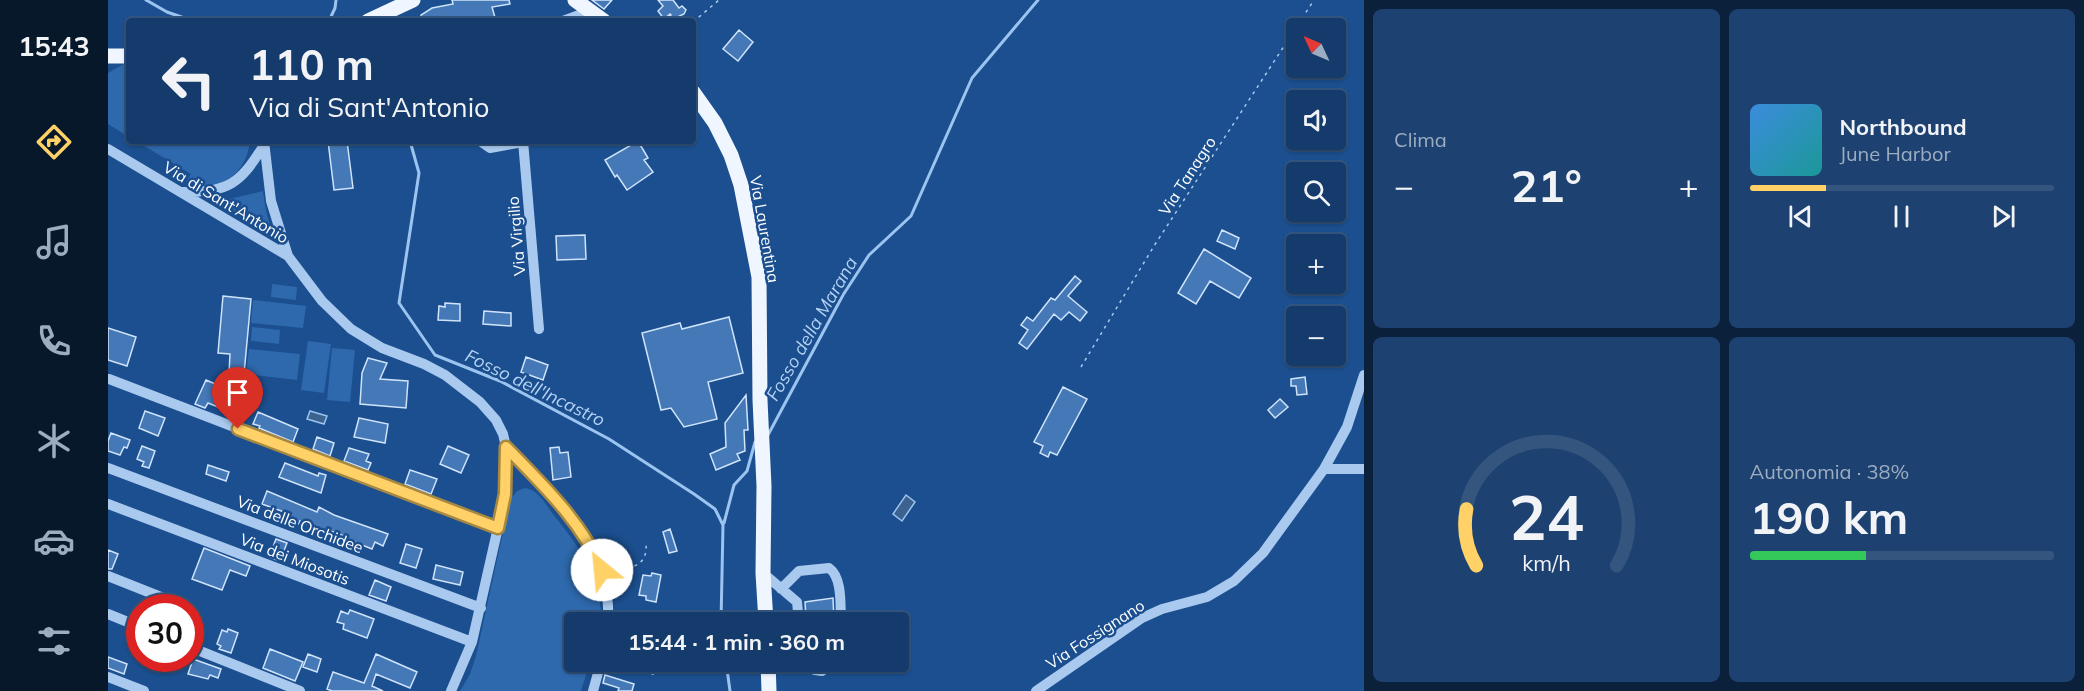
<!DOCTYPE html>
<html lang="it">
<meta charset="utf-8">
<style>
body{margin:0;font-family:Mulish,sans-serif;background:#1d4271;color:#f1f3f6;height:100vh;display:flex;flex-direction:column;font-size:22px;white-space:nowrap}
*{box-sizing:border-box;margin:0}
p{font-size:20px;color:#9dadc1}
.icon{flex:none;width:33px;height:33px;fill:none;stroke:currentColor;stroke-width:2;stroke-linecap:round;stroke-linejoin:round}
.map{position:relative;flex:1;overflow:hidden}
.drawer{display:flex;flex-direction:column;gap:9px;padding:9px;background:#0b203b;width:720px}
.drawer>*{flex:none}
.top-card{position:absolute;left:18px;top:18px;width:570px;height:126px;border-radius:6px;box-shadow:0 2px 4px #0004,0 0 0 2px #33557e;background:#143b6b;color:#f1f3f6;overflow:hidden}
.needle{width:39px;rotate:314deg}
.fabs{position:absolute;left:1178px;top:18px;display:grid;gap:12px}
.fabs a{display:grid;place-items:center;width:60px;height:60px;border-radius:6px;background:#143b6b;box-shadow:0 2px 4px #0004,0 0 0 2px #33557e;font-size:30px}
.speed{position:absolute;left:18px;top:594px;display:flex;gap:12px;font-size:30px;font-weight:700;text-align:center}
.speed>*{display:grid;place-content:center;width:78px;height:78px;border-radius:50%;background:#143b6b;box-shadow:0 2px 4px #0004,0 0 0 2px #33557e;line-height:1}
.speed .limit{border:9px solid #d22;background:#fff;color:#111}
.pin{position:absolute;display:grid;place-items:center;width:51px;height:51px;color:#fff;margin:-62px -26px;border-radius:50% 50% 50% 0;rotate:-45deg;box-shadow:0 0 6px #0007}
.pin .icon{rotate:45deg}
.me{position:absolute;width:66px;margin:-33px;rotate:332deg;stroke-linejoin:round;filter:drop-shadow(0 0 4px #0008)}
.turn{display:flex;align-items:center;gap:21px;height:126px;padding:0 24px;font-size:27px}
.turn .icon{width:78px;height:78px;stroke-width:2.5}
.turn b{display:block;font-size:42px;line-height:51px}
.big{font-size:45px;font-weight:700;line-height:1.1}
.drawer .widget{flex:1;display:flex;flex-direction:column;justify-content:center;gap:9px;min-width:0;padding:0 21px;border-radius:9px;background:#1d4271}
.drawer .dial{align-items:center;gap:0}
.dial svg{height:156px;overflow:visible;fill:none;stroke:#33557e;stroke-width:7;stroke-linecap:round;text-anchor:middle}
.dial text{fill:#f1f3f6;stroke:none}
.song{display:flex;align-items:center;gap:18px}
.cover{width:72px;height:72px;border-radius:9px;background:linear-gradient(135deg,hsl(210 70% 55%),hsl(180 70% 35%))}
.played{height:6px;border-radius:3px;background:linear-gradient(90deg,#ffd166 25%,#33557e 25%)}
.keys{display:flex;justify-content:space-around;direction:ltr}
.heat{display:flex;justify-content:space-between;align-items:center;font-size:33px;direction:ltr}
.charge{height:9px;border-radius:4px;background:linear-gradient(90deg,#34c759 38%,#33557e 0)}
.drawer .tiles{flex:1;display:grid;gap:9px;grid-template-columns:repeat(2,1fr)}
.trip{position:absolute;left:456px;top:612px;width:345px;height:60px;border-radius:6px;background:#143b6b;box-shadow:0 2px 4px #0004,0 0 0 2px #33557e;font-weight:700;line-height:60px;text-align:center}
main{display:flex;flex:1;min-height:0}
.dock{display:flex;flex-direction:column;width:108px;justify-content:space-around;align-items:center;background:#08182b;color:#9dadc1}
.dock .icon{width:42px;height:42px}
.dock .active{color:#ffd166}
.dock b{font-size:27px;color:#f1f3f6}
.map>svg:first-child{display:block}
</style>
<main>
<nav class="dock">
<b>15:43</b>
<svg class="icon active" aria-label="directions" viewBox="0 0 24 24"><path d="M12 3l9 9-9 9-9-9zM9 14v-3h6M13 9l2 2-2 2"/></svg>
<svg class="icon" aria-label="music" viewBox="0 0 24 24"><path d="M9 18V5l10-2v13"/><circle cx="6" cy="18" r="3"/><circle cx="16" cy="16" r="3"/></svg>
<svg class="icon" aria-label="phone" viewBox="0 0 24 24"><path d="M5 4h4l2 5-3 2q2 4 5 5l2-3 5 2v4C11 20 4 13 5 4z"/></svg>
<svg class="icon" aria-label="climate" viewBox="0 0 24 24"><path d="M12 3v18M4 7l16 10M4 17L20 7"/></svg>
<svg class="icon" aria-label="car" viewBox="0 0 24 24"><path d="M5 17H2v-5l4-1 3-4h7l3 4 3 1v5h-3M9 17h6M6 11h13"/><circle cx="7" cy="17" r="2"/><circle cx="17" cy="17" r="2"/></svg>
<svg class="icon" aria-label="filters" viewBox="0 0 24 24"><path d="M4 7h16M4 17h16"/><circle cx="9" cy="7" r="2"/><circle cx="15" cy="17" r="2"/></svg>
</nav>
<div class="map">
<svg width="1256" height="691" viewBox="0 0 1256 691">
<rect width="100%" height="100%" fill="#1b4f8f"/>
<path fill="#2e69ad" d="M21 61V137L0 124V73Z
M28 141H142C138 175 112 193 78 182L83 174Z
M155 191C157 208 160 228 172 241L109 202Z
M164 284 189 287 188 300 163 297Z
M145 300 198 306 195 328 143 323Z
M144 327 172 330 171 344 143 341Z
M200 341 223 344 216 393 193 390Z
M224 348 247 350 242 402 219 400Z
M141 349 192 354 189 380 138 374Z
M417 488C430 490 437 503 444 513 470 545 495 579 493 622H466V662H482L473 691H352L362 674 368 656 402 500 409 491Z"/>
<path fill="#3c6290" stroke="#9cc4f0" stroke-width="1.5" d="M202 411 219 416 216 424 199 419Z
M798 495 807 502 794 521 785 514Z"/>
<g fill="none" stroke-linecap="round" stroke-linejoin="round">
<path stroke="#9cc4f0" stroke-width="3" d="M38 0 59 12 85 21
M221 21 227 8 228 0
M227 21 238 18 243 21
M302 141 311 173 291 303 327 355 392 381 501 439 586 494 607 509 615 525 613 622
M660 435 735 295 761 255 803 216 864 78 930 0
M616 523 626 485 639 471 647 442
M618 662 622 691"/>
</g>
<path fill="#4478b7" stroke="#cfe3fa" stroke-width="1.5" d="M344 0H401L402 4 384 7 388 21H314L313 15 324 8 345 4Z
M484 0H504L496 9Z
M550 0H565L571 8 574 6 578 10 576 14 561 21H556L563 15 562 14 556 19 550 11 555 6Z
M631 30 645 42 630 61 615 49Z
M220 141H239L245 188 226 190Z
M530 141 540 158 536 160 545 172 519 190 509 175 507 177 497 160Z
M1114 230 1131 238 1127 249 1109 241Z
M477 235 478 259 449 260 448 236Z
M1096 249 1143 278 1131 298 1102 281 1088 304 1070 293Z
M967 276 973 281 960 296 979 312 972 321 961 312 953 320 946 314 919 349 911 343 920 330 913 325 919 317 925 321 943 298 947 300Z
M115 296 143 299 136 374 121 373 122 354 110 353Z
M337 303 352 304V321L330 320 331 306 337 307Z
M376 311 403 313V326L375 324Z
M621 317 635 373 600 382 609 419 576 427 563 408 553 410 534 333 572 323 574 329Z
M0 328 28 337 19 366 0 360Z
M418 357 440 365 435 380 413 372Z
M260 358 279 363 272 379 300 381 298 408 252 404 254 373Z
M1197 377 1199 394 1189 395 1188 386H1183V379Z
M98 380 112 386 108 394 114 397 110 407 100 403 97 408 87 404Z
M955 387 979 399 949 455 942 452 940 457 932 453 935 446 926 442Z
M638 395 640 430H636L637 451 629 454 632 460 608 470 602 454 618 447 617 423Z
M1172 399 1180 407 1167 418 1160 410Z
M37 411 57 418 50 436 31 428Z
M150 412 190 429 185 442 151 428 152 426 145 424Z
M251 418 280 424 277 443 246 437Z
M3 433 22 440 19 448 16 447 12 455 0 451V441Z
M209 437 226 443 222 456 205 449Z
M34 446 47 451 41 468 34 466 36 462 29 459Z
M340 446 361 455 353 473 332 464Z
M451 447 452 453 460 452 463 477 445 480 442 448Z
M241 448 261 454 258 461 263 463 260 470 236 461Z
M177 463 210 476 211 473 218 475 213 493 171 477Z
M100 465 121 472 118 481 98 474Z
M302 470 329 479 323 494 297 484Z
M159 491 209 512 211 507 226 515 280 534 275 546 267 542 264 549 244 541 243 544 234 541 236 536 220 530 219 532 192 521 191 524 174 516 176 512 154 504Z
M562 529 569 551 561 553 555 532Z
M168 539 179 543 172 561 161 557Z
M298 544 314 549 308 568 292 563Z
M96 548 142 566 138 576 122 570 114 590 84 579Z
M0 550 10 554 4 569H0Z
M328 565 355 572 352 585 325 579Z
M544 573 553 575 548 602 538 600V596L531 595 535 575 543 576Z
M267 580 283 587 278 601 261 595Z
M725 598 726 622H719L718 616 698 619 697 602Z
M242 610 266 619 259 638 235 629 236 624 229 622 233 611 240 614Z
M120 629 130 633 123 653 111 649 113 646 109 644 114 630 119 632Z
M162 649 195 662 187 681 155 668Z
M200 654 213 659 209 672 195 667Z
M268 654 309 672 302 688 268 674 264 686 275 691H224L219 689 225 672 256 683Z
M0 657 19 664 16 674 0 668Z
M85 659 113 669 110 678 102 675 100 679 80 674Z
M511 662H549L545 674Z
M497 675 526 684 524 691H510L511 688 495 683Z"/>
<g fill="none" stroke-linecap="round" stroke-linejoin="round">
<path stroke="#a9c9ee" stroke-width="1.5" stroke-dasharray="3 4.5" stroke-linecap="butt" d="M585 22 611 0
M973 367 1046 246 1206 0
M505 573C525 566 540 567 538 542"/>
<path stroke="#a9c9ee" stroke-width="10" d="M455 21 482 11
M156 141 163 201 180 256
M372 141 382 148 415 142
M415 141 431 329
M0 149 180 256 214 301 243 329 274 348 316 364 337 375 372 402 388 420 395 434 398 447 399 473 396 501 364 642 343 691
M75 192C121 192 132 184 156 145
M1 379 390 528
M398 447C444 495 505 550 500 622
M0 468 373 608
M1216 469 1239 427 1256 375
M0 504 364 642
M655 573 689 602 691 622
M0 576 68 603
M673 589 691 571 721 568C735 578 732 607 733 622
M0 614 32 627
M82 647 192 691
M697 662 707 670 714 671 724 662
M0 677 36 691
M485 691 493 662
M928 691 1034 618 1054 609 1099 597 1126 581 1155 553 1216 469H1256"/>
<path stroke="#f0f6ff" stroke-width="15" d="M467 0 496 21
M260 21 305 0
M0 56H21
M585 92 607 123 623 155 633 185 651 277 652 400 656 486 655 573 658 622
M660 662 661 691"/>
</g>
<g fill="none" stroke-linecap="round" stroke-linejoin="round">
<defs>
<path id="route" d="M130 429 390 528 397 494 398 447C434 484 474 522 494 570"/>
</defs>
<use href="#route" stroke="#a68842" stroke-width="15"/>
<use href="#route" stroke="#ffd166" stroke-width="10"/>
</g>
<g text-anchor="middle" stroke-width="5" stroke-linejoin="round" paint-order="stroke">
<g font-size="16" fill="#fff" stroke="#1b4f8f">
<text transform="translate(1079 176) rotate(-57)" y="6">Via Tanagro</text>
<text transform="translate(118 202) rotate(31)" y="6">Via di Sant'Antonio</text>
<text transform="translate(657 229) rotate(80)" y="6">Via Laurentina</text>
<text transform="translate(408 236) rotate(-95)" y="6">Via Virgilio</text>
<text transform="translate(192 524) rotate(21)" y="6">Via delle Orchidee</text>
<text transform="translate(187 559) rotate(21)" y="6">Via dei Miosotis</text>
<text transform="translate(987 634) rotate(-33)" y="6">Via Fossignano</text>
</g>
<g font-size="18" font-style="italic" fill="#b5d3f5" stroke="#1b4f8f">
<text transform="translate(704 329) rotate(-60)" y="6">Fosso della Marana</text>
<text transform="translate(427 388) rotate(26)" y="6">Fosso dell'Incastro</text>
</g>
</g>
</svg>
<div class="fabs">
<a><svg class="needle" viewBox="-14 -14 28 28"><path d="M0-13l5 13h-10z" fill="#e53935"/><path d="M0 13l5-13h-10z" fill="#9dadc1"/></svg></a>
<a><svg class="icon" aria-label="sound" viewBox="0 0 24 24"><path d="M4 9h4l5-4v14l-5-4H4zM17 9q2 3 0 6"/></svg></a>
<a><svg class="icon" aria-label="search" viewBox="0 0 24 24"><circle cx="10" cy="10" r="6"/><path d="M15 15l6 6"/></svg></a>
<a>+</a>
<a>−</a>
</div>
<div class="speed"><div class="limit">30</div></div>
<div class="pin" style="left:130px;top:429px;background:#d93025"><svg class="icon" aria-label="arrive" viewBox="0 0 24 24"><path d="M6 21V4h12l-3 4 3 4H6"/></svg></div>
<svg class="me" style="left:494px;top:570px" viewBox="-20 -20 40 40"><circle r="19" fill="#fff"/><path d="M0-13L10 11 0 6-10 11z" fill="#ffd166"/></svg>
<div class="trip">15:44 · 1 min · 360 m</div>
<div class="top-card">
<div class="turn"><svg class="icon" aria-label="left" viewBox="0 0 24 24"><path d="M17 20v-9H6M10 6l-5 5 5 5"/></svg><div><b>110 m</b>Via di Sant'Antonio</div></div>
</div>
</div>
<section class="drawer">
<div class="tiles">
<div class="widget"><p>Clima</p>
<div class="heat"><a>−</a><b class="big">21°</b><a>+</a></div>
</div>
<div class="widget">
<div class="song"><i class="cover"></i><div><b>Northbound</b><p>June Harbor</p></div></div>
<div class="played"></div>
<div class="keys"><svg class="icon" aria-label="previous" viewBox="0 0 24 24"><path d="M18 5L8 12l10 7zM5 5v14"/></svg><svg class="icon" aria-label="pause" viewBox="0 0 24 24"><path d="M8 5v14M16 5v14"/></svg><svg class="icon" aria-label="next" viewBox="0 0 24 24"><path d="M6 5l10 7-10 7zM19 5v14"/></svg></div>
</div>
<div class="widget dial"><svg viewBox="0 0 100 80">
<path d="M14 69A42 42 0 1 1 86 69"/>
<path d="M14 69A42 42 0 0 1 9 40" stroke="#ffd166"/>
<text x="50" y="56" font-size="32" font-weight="700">24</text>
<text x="50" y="72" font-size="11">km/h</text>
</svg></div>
<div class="widget"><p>Autonomia · 38%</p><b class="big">190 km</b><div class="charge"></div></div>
</div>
</section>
</main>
